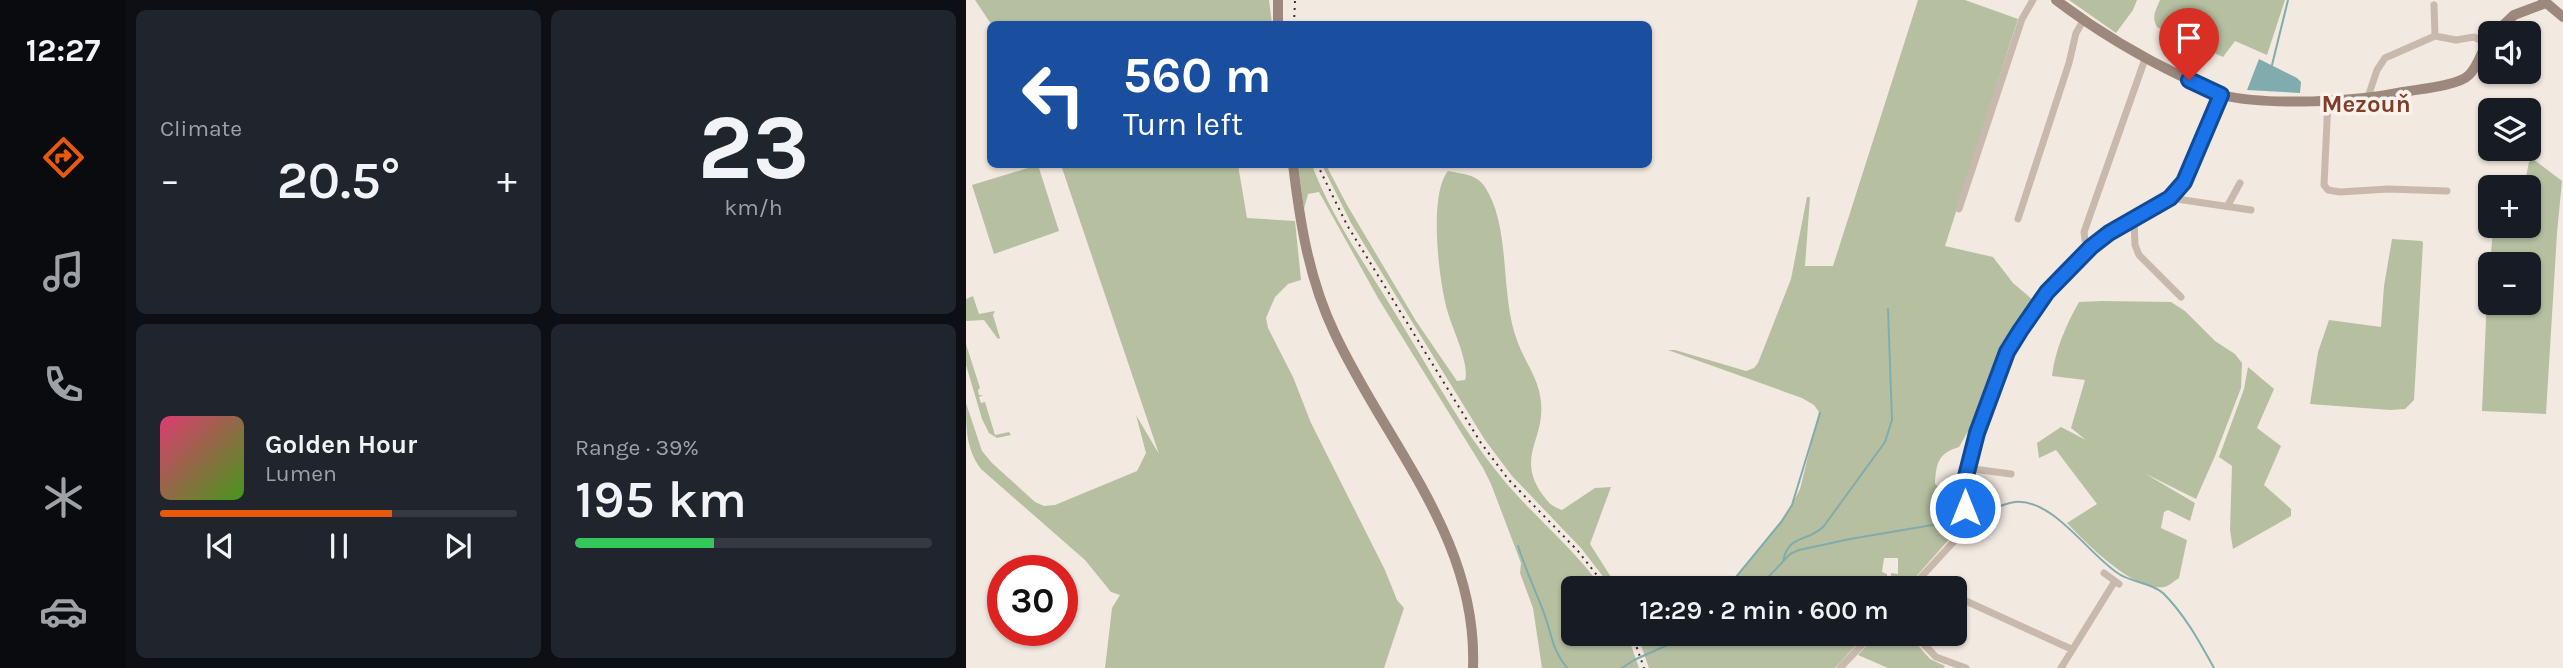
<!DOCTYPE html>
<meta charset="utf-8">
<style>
body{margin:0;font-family:Karla,sans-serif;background:#20242c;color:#f1f3f6;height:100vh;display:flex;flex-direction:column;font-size:26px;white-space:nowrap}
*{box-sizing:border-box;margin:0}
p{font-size:23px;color:#9ea1a6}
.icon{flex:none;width:38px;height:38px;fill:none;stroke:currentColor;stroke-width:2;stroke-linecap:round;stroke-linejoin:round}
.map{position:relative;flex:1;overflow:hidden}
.details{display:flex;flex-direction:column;gap:10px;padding:10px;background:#0d0f14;width:840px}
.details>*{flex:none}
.banner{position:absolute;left:21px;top:21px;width:665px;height:147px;border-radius:10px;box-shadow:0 2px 5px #0004;background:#1a4fa0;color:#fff;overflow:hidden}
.fabs{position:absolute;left:1512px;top:21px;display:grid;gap:14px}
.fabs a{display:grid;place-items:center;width:63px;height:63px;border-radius:10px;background:#171b24;box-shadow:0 2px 5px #0004;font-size:35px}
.speed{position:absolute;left:21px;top:555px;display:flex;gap:14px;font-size:35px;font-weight:700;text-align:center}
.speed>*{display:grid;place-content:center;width:91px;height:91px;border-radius:50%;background:#171b24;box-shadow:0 2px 5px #0004;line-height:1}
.speed .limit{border:10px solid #d22;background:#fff;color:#111}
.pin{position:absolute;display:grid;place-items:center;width:60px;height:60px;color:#fff;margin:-72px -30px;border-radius:50% 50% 50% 0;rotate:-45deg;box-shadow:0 0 7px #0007}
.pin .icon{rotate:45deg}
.me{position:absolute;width:77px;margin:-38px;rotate:0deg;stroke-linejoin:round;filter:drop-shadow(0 0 5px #0008)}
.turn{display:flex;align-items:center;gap:24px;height:147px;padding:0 21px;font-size:32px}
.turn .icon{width:91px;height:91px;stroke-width:2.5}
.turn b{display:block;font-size:49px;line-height:60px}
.big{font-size:52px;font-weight:600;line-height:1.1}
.details .card{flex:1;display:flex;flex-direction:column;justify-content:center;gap:10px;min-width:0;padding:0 24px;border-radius:10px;background:#20242c}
.details .dial{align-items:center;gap:0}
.dial b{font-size:91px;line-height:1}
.song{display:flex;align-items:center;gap:21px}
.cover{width:84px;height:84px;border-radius:10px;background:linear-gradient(135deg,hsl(340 70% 55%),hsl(100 70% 35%))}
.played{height:7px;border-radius:4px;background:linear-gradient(90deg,#ea580c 65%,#363941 65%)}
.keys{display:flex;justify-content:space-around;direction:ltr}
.heat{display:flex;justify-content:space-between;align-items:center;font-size:38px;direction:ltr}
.charge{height:10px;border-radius:5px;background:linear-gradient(90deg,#34c759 39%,#363941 0)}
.details .tiles{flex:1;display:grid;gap:10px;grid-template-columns:repeat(2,1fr)}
.trip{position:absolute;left:595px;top:576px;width:406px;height:70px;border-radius:10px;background:#171b24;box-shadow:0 2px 5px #0004;font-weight:600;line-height:70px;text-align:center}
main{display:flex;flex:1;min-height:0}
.tab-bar{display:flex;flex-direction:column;width:126px;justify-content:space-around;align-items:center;background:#090b0e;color:#9ea1a6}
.tab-bar .icon{width:49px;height:49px}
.tab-bar .on{color:#ea580c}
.tab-bar b{font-size:32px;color:#f1f3f6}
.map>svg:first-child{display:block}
</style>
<main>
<nav class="tab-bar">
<b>12:27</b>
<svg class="icon on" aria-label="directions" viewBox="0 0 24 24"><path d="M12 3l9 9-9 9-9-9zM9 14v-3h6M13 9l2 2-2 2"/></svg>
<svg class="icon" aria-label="music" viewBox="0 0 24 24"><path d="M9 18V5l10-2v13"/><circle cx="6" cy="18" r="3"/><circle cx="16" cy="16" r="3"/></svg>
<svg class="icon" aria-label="phone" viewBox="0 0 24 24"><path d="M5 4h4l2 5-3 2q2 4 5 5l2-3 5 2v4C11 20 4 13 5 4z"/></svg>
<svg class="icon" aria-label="climate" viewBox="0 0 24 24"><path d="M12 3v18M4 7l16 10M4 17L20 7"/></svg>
<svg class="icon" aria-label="car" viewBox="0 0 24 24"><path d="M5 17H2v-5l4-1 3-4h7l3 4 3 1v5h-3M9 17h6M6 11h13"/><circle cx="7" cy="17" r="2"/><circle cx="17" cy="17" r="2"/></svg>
</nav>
<section class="details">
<div class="tiles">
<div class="card"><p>Climate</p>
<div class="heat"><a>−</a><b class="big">20.5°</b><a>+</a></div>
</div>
<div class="card dial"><b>23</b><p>km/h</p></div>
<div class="card">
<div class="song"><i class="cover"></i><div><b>Golden Hour</b><p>Lumen</p></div></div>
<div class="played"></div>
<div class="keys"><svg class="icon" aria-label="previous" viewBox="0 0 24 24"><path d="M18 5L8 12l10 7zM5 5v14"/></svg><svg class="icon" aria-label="pause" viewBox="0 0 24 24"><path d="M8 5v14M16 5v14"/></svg><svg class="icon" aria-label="next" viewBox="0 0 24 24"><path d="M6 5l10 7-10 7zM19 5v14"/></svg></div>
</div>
<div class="card"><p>Range · 39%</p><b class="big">195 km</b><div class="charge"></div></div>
</div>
</section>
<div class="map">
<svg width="1597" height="668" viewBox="0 0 1597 668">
<rect width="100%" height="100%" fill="#f2e9e0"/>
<path fill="#b6c0a1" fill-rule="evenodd" d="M9 0H303L306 24H25Z
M952 0H999L1052 19 979 246 1027 257 1047 283 1067 300 1033 354 1005 426 993 447C972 453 970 464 969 484L974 488 985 486 992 514 988 518H995L994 527 940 588H925V573L932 574V558H918L916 572 921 574V588H760L797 545 824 508 834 489 853 412 848 405 836 398 702 350H709L780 371 788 368 792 363 825 279 841 197H844L839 266H867Z
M1103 0H1171L1167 10 1150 33Z
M1194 0H1319L1301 55 1269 41 1257 57 1191 27C1185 17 1190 10 1194 0Z
M1567 159 1596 181 1591 233 1580 414 1516 411 1521 296 1527 230 1529 226H1563V187H1558L1563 162ZM1524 264H1563V303H1524Z
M72 165 93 231 28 254 6 185Z
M95 165H272L281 218 329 221 335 280 322 284 309 297 300 318 302 328 327 377 345 423 419 570 431 600 438 608 418 668H139L146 608 154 595 145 592 119 560 15 469C0 449 0 428 0 403L16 451 26 463 69 502 78 506 89 505 171 471 180 453 170 415 193 454Z
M332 165H346C365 217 400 265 429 313 463 368 494 427 536 478 567 516 607 547 636 588H607V634H661L673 668H576L567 608 554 573 555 563 525 484 517 468 412 298 353 192 342 194 338 209Z
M356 165H360L381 205 450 321 491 381 499 380C504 365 487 330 482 313 473 284 462 195 482 171 496 174 511 174 519 187 546 229 533 295 552 343 560 364 573 379 575 402 579 440 550 456 576 494 583 503 585 506 596 510L629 488 645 487 624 544 652 588H646L615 548 546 476 519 440 385 223Z
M1426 239 1456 241 1457 243 1448 400 1439 409 1424 410 1344 404 1352 352 1363 320 1415 327 1418 286Z
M7 296 13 314 29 311 27 315 34 338 32 339 18 320 0 321V299Z
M1136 301 1205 302 1219 311 1249 341 1269 354 1276 363 1275 388 1249 456 1230 499 1178 473 1229 503 1224 521 1202 510 1198 512 1195 528 1221 540 1213 578C1208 581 1203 586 1198 587 1168 592 1120 543 1101 523L1131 504 1090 450 1073 458 1071 443 1095 427 1120 440 1105 428 1119 380 1086 376C1089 350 1100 325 1113 302Z
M0 344 14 388 12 390 13 395H17L13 397 15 403 19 402 29 435 43 432 45 435 31 438 23 433 16 419 0 365Z
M1282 367 1308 389 1291 428 1315 446 1298 485 1325 509V516L1267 549 1264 530 1266 466 1253 457 1278 389Z
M671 634H677L681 642 689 644 712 634H900L869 668H683Z
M911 634H942L964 659 979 666 978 668H922L892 655Z"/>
<path fill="#81acad" d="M1293 59 1331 78 1335 82 1334 93 1281 90Z"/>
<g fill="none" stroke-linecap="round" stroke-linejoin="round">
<path stroke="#81acad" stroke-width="2" d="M1306 65 1322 0
M1003 519C1017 514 1034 504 1049 502 1087 498 1123 555 1153 574 1165 582 1186 583 1197 593 1219 615 1233 641 1248 668
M552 546C559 568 568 587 576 608 586 631 584 647 601 668
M817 561C823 533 842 543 858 526L919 442 926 420 922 309
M761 588 816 521 826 505 854 413
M792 588 824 554 833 550 884 539 996 520
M656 668 668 660 726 634"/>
<path stroke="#c9b9ad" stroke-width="7" d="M1468 5 1469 36
M1402 97 1411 70 1419 58 1469 36 1490 40 1508 37 1520 43
M1362 100 1358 185 1362 190 1374 192 1422 189 1481 191
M1204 198 1285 210
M1262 205 1274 183
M993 209 1056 19 1067 0
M1052 219 1103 63 1110 33 1117 21
M1168 219 1169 245 1173 255 1215 297
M1125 247 1119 240 1118 232 1179 59
M1000 468 1045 474
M1138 573 1153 584
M945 588 993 536 1000 525 996 492 1000 468 1033 374 1054 331 1081 293 1125 247 1143 233 1204 198 1218 182 1255 95
M989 596 1105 649
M948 634 970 657 1000 668
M874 668 906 634
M1095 668 1149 581"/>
<path stroke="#9d887e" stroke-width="10" d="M1090 0C1131 31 1171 55 1217 77 1229 83 1243 92 1256 95 1301 106 1391 102 1437 92 1452 89 1492 86 1503 75 1513 65 1516 49 1524 38
M1577 0 1597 17
M312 24V0
M1529 33 1548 15 1580 3
M327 164C334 223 343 280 369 334 421 445 512 538 507 668"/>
<path stroke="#382f2b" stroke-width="2" stroke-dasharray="2 5" stroke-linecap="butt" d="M328 24 329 0
M351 164 381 225 515 443 542 479 612 551 641 588
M666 634 678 668"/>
</g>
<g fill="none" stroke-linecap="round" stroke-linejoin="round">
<defs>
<path id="route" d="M999 508 996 492 1011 433 1041 352 1054 331 1081 292 1125 247 1143 233 1204 198 1218 182 1255 95 1223 80"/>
</defs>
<use href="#route" stroke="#114b97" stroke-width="18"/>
<use href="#route" stroke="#1a73e8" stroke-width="12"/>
</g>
<g text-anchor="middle" stroke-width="7" stroke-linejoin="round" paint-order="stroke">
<g font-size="24" font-weight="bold" fill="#823c29" stroke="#f9f3ed">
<text x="1400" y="112">Mezouň</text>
</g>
</g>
</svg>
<div class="fabs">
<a><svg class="icon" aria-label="sound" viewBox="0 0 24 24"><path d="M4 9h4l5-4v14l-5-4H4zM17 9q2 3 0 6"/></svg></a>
<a><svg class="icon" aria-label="layers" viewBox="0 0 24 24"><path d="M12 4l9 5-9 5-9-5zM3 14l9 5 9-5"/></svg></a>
<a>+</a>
<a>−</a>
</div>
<div class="speed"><div class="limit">30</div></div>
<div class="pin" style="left:1223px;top:80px;background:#d93025"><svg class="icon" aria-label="arrive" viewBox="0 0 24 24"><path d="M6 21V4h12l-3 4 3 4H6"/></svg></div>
<svg class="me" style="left:999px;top:508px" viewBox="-20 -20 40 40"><circle r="17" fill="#1a73e8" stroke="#fff" stroke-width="3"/><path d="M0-11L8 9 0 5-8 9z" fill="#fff"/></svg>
<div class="trip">12:29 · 2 min · 600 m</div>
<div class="banner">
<div class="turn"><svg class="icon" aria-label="left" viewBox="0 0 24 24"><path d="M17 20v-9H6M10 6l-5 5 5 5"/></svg><div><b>560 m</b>Turn left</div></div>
</div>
</div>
</main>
